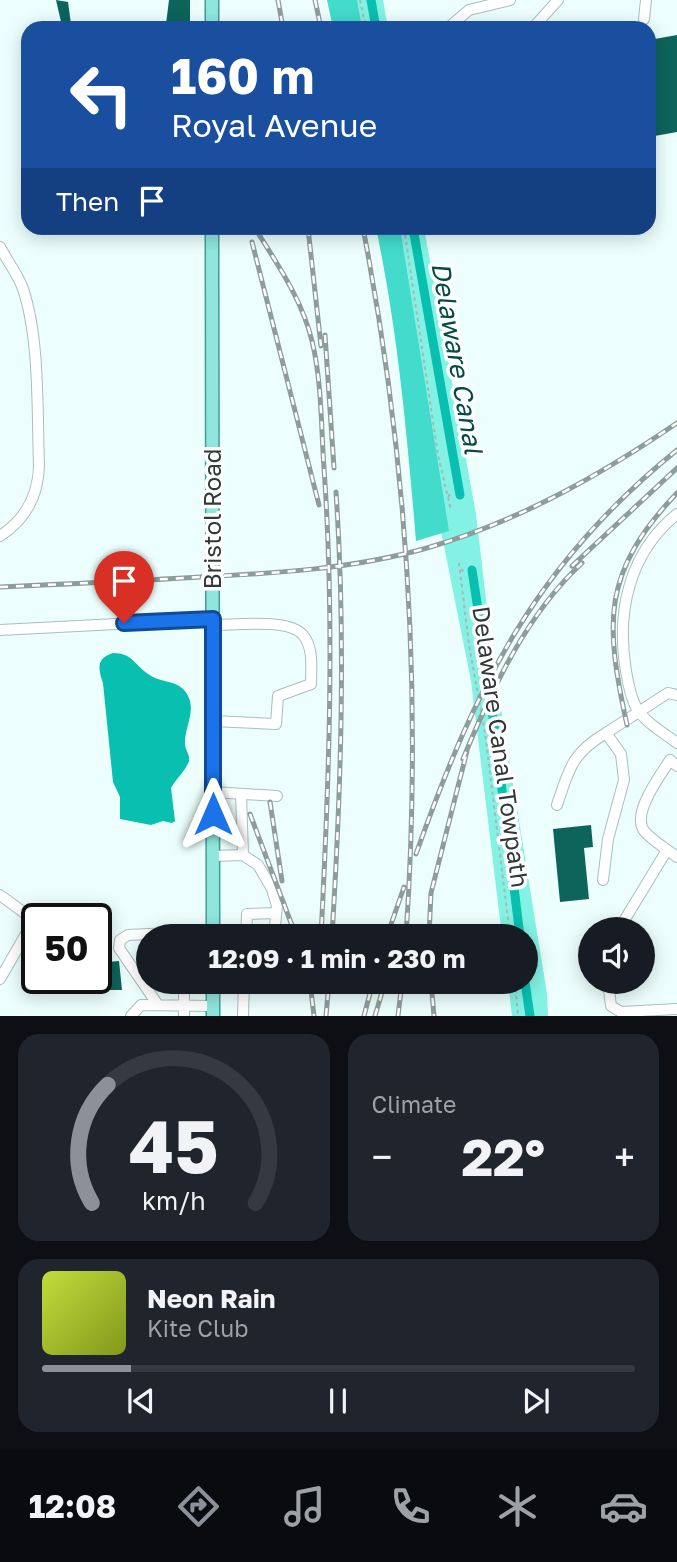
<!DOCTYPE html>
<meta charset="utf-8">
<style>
body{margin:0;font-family:"Golos Text",sans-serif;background:#20242c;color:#f1f3f6;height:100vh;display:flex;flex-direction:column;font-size:26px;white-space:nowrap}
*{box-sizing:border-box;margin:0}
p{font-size:23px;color:#9ea1a6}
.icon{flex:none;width:38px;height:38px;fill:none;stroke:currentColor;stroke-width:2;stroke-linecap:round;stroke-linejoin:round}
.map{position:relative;height:1016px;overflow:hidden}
.panel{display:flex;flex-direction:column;gap:18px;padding:18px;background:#0d0f14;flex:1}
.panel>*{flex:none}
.top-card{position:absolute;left:21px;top:21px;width:635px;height:214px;border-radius:21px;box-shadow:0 4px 18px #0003;background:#1a4fa0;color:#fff;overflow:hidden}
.buttons{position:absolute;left:578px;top:917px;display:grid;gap:14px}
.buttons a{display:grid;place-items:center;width:77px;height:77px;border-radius:50%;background:#171b24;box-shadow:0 4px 18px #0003;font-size:35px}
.speed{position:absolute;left:21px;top:903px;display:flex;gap:14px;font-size:35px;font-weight:700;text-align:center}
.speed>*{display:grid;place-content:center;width:91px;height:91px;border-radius:50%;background:#171b24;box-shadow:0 4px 18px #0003;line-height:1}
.speed .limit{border:4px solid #111;border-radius:10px;background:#fff;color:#111}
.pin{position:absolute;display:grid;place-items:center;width:60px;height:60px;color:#fff;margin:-72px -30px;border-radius:50% 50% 50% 0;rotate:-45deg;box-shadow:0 0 7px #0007}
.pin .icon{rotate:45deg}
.me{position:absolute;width:77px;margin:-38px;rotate:0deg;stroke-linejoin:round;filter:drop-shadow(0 0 5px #0008)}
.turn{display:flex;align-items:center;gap:24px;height:147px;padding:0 35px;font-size:32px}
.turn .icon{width:91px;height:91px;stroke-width:2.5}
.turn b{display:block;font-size:49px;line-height:60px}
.then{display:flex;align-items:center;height:66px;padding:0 35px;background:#0003;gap:14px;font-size:26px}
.big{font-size:52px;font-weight:700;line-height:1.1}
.panel .card{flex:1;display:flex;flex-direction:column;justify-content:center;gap:10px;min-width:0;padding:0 24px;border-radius:21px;background:#20242c}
.panel .dial{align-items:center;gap:0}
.dial svg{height:182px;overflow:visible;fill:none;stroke:#363941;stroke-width:7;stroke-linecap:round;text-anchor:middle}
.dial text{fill:#f1f3f6;stroke:none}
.song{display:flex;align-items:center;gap:21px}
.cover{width:84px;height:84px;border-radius:10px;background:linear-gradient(135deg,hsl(70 70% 55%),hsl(70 70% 35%))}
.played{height:7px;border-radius:4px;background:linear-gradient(90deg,#8c9099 15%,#363941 15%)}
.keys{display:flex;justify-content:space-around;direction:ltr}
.heat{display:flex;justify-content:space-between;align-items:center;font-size:38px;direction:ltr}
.panel .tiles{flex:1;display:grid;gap:18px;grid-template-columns:1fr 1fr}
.card:last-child{grid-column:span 2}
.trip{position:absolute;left:136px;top:924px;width:402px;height:70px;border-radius:35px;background:#171b24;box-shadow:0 4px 18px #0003;font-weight:700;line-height:70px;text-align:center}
.tab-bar{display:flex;height:112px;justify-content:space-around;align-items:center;background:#090b0e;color:#9ea1a6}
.tab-bar .icon{width:49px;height:49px}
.tab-bar .on{color:#8c9099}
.tab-bar b{font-size:32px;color:#f1f3f6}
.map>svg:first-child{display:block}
</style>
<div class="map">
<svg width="677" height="1016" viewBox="0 0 677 1016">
<rect width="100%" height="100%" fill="#ecfffc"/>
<path fill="#83f2e4" d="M356 0H383L388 28H361Z
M397 228H424L476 514 493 659 547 994 548 1016H512L508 982H527V936H502L471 681 440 526Z"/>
<path fill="#43dbcb" d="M327 0H357L362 28H333Z
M376 228H400L449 531 416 541C407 435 398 331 376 228Z"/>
<path fill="#09bfb0" d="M113 653C132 653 134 664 148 674 158 682 174 680 183 689 200 707 184 725 185 745 186 751 190 755 189 761 186 770 176 779 171 788L175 821 172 823 163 821 151 825 120 819V797L113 782 103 683C98 669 96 658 113 653Z"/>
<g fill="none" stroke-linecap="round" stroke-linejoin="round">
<path stroke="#09bfb0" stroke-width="9" d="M371 0 376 28
M413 228 460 495
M472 570 487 669
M492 709 520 936
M525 982 530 1016"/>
</g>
<path fill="#0d645b" d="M56 0 68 2 71 24 62 26Z
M169 0H190V28H173V24H166Z
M677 35V132L649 137V40Z
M591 825 593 847 584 848 589 899 560 902 553 829Z
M119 961 122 990H97L96 963Z"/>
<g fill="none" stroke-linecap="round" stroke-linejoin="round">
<defs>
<path id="minor" d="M644 19 646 0
M448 28 469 10 510 0
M533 28 558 0
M0 247C7 261 18 274 23 289 40 339 37 413 39 466 38 496 25 520 0 536
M677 514C629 553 616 612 626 671 628 683 630 696 636 707 644 722 664 733 677 743
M213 625C235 625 289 618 303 635 314 648 311 669 311 684L278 696 276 724 213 721
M0 630 213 619
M677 766 670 760C660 776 630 815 645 832 654 842 667 849 677 857
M213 792 277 796
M241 794 243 855
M557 805C569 769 572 753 606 733
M213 856 243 855 258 865 272 889 277 906 274 936
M603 880 608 839 624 780 621 754 606 733 668 693 677 695
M0 895 34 920 0 979
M619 929 667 850
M246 936 247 914 276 913
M184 982V1016
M608 982 611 1006 621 1012 677 1009
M158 1005 119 948 120 940 128 935 213 931
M131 1016 141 1005 213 1006
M243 1016 244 982"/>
<path id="major" d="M212 28V0
M212 228 213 936
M213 1016V982"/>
</defs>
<use href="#minor" stroke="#a9bfbb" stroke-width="12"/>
<use href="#major" stroke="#3f9f95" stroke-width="15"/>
<path stroke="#a9b8b6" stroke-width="2" stroke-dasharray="3.5 3.5" stroke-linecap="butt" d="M360 0 366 28
M404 228 438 455 451 510
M448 497 452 491
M459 563 469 645 485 733 510 936
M461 569 466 574
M515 982 518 1016"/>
<use href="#minor" stroke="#fff" stroke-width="10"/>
<use href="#major" stroke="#90e6dd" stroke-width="12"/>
<defs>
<path id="rail" d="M278 0 283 28
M315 0 321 28
M255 228C277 264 302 299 312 341 322 382 321 427 324 468 335 624 329 781 321 936
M308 228 321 346
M363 228C408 461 422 699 406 936
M252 242 319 505
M325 335 334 468
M572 566 677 468
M0 587C67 584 134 581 201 577 277 573 353 569 427 548 519 521 599 476 677 423
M627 725C605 623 601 573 677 493
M463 759C492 689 526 615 582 563
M270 802 282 881
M250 814 296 936
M416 854C476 685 535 565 677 450
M332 936C341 789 346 640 336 492
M387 936 404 887
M429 936 431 893 467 751
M310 982 314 1016
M431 982 434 1016
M326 1016 329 982
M364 1016 373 982
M375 1016 385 982
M398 1016 402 982"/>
</defs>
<use href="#rail" stroke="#8e9c9a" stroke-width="5"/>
<use href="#rail" stroke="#fff" stroke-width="2.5" stroke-dasharray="8" stroke-linecap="butt"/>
</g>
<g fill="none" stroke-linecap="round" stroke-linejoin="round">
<defs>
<path id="route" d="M124 623 213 619V814"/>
</defs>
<use href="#route" stroke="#114b97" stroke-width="18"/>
<use href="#route" stroke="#1a73e8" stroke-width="12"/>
</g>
<g text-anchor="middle" stroke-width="7" stroke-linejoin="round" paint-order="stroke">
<g font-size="24" fill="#313a39" stroke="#fff">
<text transform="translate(213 519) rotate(-90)" y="8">Bristol Road</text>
<text transform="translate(500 747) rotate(82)" y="8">Delaware Canal Towpath</text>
</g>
<g font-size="26" font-style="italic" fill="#054a43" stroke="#fff">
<text transform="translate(457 358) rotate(80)" y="9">Delaware Canal</text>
</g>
</g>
</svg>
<div class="buttons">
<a><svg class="icon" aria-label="sound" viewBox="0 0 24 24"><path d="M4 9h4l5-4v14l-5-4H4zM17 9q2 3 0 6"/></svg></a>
</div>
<div class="speed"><div class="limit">50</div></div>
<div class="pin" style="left:124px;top:623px;background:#d93025"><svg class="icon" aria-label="arrive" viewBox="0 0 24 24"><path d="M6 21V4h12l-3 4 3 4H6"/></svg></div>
<svg class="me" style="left:213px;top:814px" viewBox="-20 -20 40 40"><path d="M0-17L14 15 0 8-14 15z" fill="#1a73e8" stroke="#fff" stroke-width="4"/></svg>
<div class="trip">12:09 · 1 min · 230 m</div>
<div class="top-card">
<div class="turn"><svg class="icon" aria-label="left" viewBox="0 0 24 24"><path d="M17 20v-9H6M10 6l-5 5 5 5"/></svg><div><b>160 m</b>Royal Avenue</div></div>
<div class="then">Then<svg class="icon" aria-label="arrive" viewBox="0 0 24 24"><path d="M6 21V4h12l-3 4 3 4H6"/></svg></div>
</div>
</div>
<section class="panel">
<div class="tiles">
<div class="card dial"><svg viewBox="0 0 100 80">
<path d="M14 69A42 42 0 1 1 86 69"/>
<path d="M14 69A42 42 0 0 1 21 17" stroke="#8c9099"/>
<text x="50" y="56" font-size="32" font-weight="700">45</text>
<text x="50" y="72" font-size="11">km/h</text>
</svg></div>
<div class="card"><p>Climate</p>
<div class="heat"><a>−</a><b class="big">22°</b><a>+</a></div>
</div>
<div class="card">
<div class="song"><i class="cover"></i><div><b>Neon Rain</b><p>Kite Club</p></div></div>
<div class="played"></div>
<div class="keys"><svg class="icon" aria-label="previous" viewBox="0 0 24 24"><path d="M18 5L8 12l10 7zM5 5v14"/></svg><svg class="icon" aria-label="pause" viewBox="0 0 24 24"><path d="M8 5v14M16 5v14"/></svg><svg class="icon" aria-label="next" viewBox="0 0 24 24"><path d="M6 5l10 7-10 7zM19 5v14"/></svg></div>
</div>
</div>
</section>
<nav class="tab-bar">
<b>12:08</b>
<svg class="icon on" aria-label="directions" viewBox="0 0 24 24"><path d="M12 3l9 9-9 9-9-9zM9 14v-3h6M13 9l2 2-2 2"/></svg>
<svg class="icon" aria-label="music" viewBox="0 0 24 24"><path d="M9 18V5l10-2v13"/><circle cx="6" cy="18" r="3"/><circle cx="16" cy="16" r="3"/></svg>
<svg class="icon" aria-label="phone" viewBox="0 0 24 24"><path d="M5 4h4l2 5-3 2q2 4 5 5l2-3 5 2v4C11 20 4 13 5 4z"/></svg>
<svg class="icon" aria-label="climate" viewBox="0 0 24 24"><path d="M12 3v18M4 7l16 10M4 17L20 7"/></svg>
<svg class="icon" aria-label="car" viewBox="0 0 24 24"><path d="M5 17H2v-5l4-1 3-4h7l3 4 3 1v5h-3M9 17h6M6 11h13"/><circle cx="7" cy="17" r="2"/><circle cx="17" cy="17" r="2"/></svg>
</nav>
